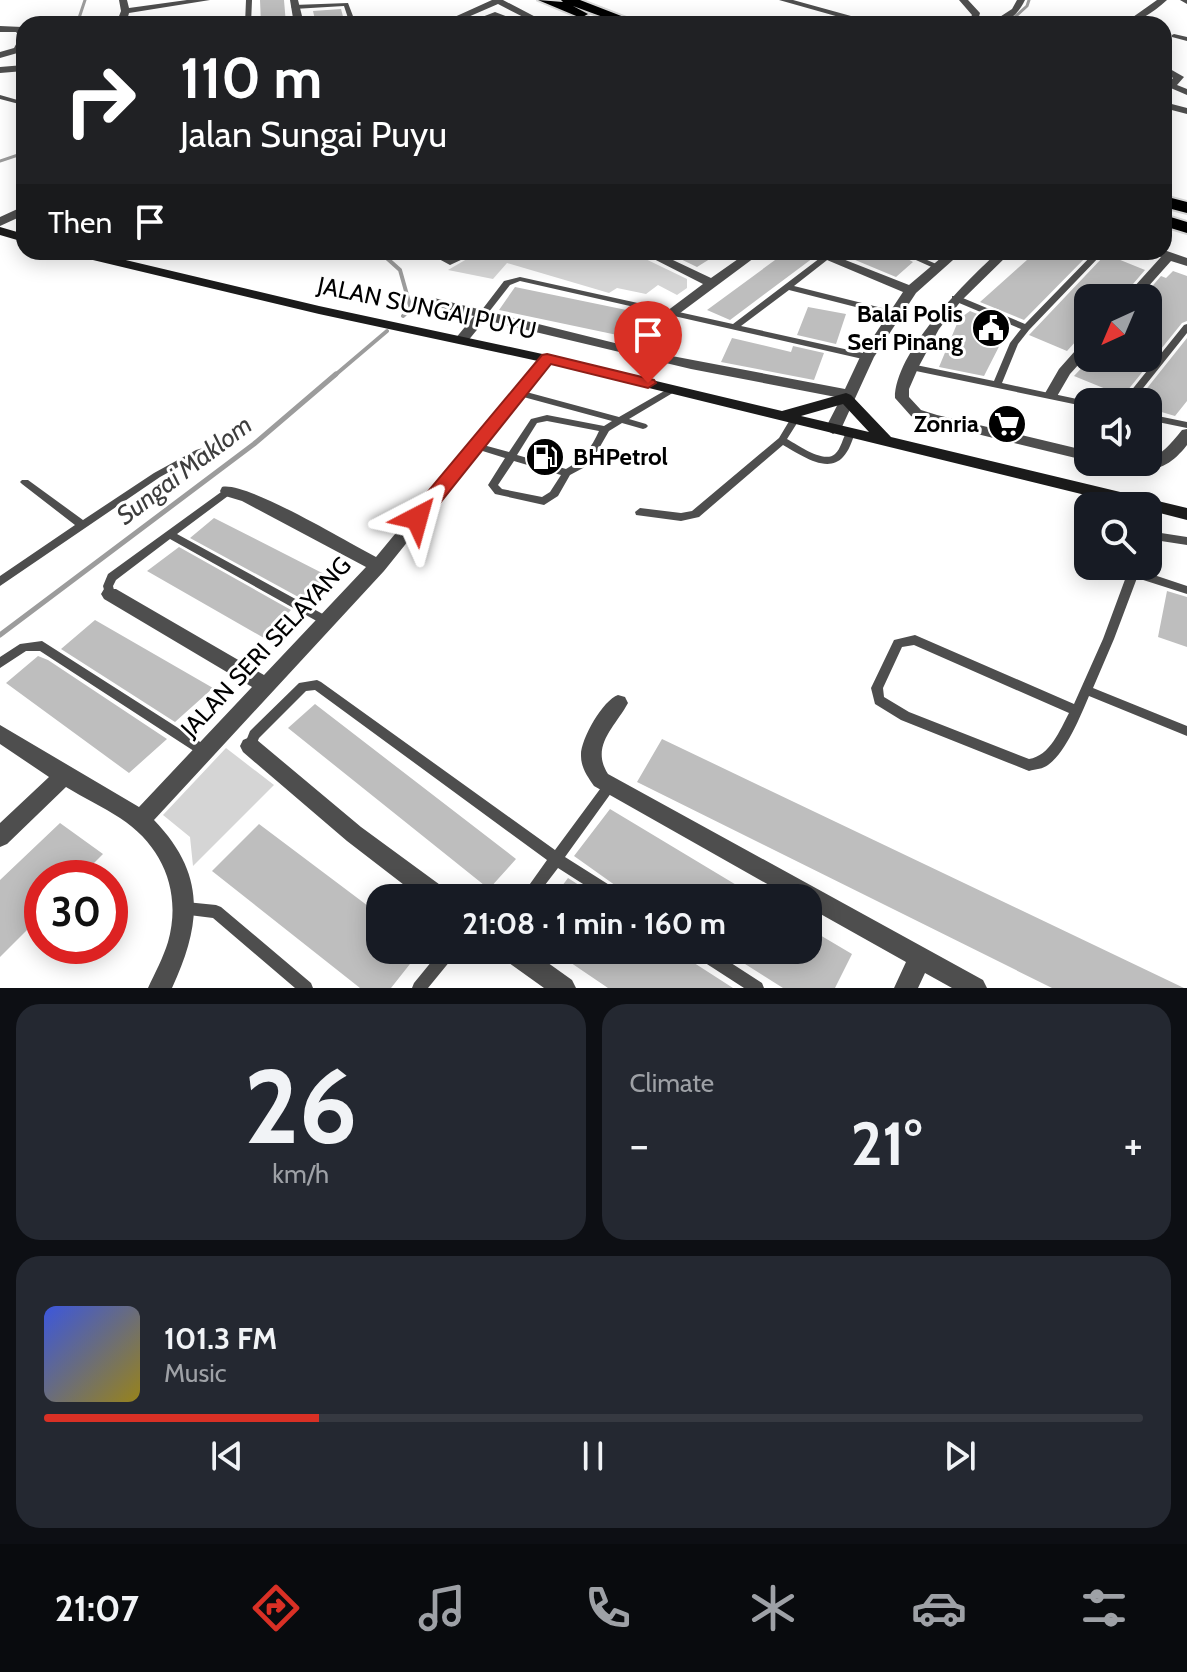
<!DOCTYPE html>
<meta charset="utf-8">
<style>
body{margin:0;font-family:Cabin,sans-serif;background:#242831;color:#f1f3f6;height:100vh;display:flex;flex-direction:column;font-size:30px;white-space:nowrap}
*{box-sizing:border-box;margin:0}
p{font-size:26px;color:#9ea1a6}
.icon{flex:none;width:44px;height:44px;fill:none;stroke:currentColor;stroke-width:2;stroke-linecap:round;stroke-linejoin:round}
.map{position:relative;height:988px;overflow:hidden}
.drawer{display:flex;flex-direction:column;gap:16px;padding:16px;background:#0d0f14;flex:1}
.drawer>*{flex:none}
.hud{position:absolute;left:16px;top:16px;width:1156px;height:244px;border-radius:24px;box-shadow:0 4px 20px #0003;background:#202124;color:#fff;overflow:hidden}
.needle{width:52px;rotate:224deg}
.tools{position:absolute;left:1074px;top:284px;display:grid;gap:16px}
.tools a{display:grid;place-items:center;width:88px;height:88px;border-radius:16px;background:#171b24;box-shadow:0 4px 20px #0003;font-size:40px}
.speed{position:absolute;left:24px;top:860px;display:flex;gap:16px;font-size:40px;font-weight:700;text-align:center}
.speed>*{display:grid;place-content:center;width:104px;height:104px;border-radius:50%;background:#171b24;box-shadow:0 4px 20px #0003;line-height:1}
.speed .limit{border:12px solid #d22;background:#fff;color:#111}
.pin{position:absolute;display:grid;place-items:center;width:68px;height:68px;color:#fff;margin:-82px -34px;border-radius:50% 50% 50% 0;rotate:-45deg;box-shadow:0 0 8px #0007}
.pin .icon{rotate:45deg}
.me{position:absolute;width:88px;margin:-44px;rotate:39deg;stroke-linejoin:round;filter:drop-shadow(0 0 6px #0008)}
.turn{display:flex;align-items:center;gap:28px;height:168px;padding:0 32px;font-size:36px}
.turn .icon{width:104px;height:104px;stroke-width:2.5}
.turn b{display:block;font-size:56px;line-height:68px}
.then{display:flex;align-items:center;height:76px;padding:0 32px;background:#0003;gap:16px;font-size:30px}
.big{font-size:60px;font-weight:800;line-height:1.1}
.drawer .widget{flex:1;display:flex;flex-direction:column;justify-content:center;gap:12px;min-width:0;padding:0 28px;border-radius:24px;background:#242831}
.drawer .dial{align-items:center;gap:0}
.dial b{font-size:104px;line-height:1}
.song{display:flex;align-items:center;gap:24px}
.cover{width:96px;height:96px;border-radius:12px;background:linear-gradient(135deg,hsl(230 70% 55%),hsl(50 70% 35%))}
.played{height:8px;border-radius:4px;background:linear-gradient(90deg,#d93025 25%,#363941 25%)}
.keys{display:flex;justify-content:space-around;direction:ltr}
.heat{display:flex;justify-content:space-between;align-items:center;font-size:44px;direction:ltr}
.drawer .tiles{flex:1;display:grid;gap:16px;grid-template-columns:1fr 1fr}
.widget:last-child{grid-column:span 2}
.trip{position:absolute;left:366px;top:884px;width:456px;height:80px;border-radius:24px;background:#171b24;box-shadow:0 4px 20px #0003;font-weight:800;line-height:80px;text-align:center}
.dock{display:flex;height:128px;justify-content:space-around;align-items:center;background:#090b0e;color:#9ea1a6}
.dock .icon{width:56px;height:56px}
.dock .on{color:#d93025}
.dock b{font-size:36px;color:#f1f3f6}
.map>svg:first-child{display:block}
</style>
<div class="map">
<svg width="1187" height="988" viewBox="0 0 1187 988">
<rect width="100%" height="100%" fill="#fff"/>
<path fill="#d5d5d5" d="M479 252H631L687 279V288L677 295 658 285 646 294 617 288 609 293 507 263 493 279 448 270Z
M226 748 274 785 193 866 190 837 163 815Z"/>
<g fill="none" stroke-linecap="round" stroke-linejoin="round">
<path stroke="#9c9c9c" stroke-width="3" d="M77 24 85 0
M1007 24 1027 6 1029 0
M0 161 24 153"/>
<path stroke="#9c9c9c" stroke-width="4" d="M380 252 400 270 411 309 403 316
M334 376 387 331"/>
<path stroke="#9c9c9c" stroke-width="5" d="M0 635 254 444 336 374"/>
</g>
<path fill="#bebebe" d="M260 0H284L286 24H261Z
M341 9 345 24H316L313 11Z
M666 252H721L697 267Z
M786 252H805L813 258 730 320 707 310Z
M836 252H895L913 262 896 277Z
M1036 252H1091L1024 320 980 302Z
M1103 253 1145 270 1121 298H1088V328L1067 351 1029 335 1103 257Z
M1173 271 1187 276V321L1182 323 1123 396 1074 376 1091 358H1148V298H1142L1161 276 1166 278Z
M515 287 641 313 654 315 641 340 499 310Z
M808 307 846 314 836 344 797 335Z
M970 311 1009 327 984 376 939 367 959 319Z
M732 338 791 352 793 346 824 353 814 380 721 362Z
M1187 338V401L1175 416 1148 408V402H1136Z
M214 518 330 577 306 600 302 599 190 538Z
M179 547 291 610 264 638 147 571Z
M1167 591 1187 597V647L1158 637Z
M95 620 213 688 175 722 61 649Z
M38 656 48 660 167 739 129 773 6 683Z
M315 704 516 859 489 889 288 728Z
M662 739 1184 988H1052L637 782Z
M610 809 758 898H641L621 885 619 888 574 856Z
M60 823 103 854 79 878H42V915L0 957V880Z
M259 824 380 915V950H421L391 988H360L212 871Z
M568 878 599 898H553Z
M808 928 852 954 835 988H783L723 950H808Z
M552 950H674L733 988H608Z"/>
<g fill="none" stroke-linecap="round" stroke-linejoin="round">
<defs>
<path id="motorway" d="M538 0 563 2 561 0H580L642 24H622L573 6 588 14 581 18Z
M1164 196 1187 202V213L1164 207Z
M1164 215 1187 222V233L1164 226Z"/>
</defs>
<use href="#motorway" stroke="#dbdbdb" stroke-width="4"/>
<path fill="#4e4e4e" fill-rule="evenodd" d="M246 0H252L251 24H245Z
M348 3 356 24H350L344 6 294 9 291 7 294 5Z
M495 12 526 24C515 24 508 19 498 17 488 15 476 24 464 24Z
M1174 34 1187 37V41L1172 37V35Z
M0 95 21 101 22 102 19 104 0 99Z
M426 252H436L450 260 468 252H478L450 265Z
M728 252H738L751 259 747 261H744Z
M898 252H909L943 267 939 269H936Z
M1094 253H1097L1101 255 1029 330 1018 344 1002 383 1091 402H1088V407L911 370 907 367 911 364 994 381 1010 343 1021 329 952 300V296H958L1025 324Z
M824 255H830L831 257 794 286 898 312V316L895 317 789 290 741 326 867 354 871 357 870 359 867 360 520 281 510 285 485 317 482 318 478 315 504 281 520 277 733 324Z
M1187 324V333L1132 402H1122L1184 325Z
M673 386 676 387 678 389 676 391 629 419 646 424 648 426 646 428 643 429 622 423 609 431 594 457 583 468 570 475 558 496 544 505 495 494 488 485 505 458 473 448 471 446 476 443 509 452 531 419 547 415 604 426 612 421 516 395 514 393 516 391 519 390 619 417ZM547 421 599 431C592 447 582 460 566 469L517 455 537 423ZM514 461 561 475 550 492 542 497 502 489 498 485Z
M1148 414 1187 422V428L1148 420Z
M794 417 799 420 787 439C798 445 824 464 835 454 841 449 843 437 847 431H853L855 433C852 441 849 451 843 457 827 475 798 453 783 445L699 517 681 521 636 515 635 512 640 508 681 513 692 511 779 438 791 418Z
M220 443 225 446 223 448 202 454 160 477 0 586V576L75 525 22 484 20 482 22 480H28L83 520 154 473 196 450Z
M228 487 232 489 233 491 232 493 177 534 330 618 332 621 330 624 326 625 322 624 170 539 116 580 113 586 115 594 114 597H106L103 586 108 574Z
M1155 502 1160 506 1153 525 1152 528 1148 529V511L1151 503Z
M1148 531 1187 537V545L1148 539Z
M1130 566H1140L1139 570 1187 586V594L1137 578 1114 639 1093 688 1187 726V736L1089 696C1080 717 1066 752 1048 765 1043 769 1036 769 1029 771L901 720 875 704 871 688 894 640 915 635 1074 704 1103 639ZM914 645 1069 713C1060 730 1050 756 1029 759L909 712 884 697 883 688 902 647Z
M42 641 208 747 210 751 208 755 204 756 200 755 40 651H26L0 668V657L20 644Z
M317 680 321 682 555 850 606 781 610 779 614 781 616 785 614 789 565 857 622 893 624 898H605L558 868 535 898H520L547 860 315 690 306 691 259 738 254 750 250 751 246 750 244 746 250 731 299 683Z
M186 902 216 905 221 907 311 983 313 988H295L213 918 181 914 179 909 181 904Z
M441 950H457L455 955 428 988H412L414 983Z
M691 950H711L762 983 764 988H744L693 955Z"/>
<path fill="#4e4e4e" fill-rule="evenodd" d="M119 0H127L129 8 187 0H210L129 13 126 24H116L121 11Z
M290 0H298L304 24H294Z
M492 0H503L549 24H537L498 4 452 24H439Z
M779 0H793L880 24H864Z
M959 0H968L980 13 977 24H967L972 15Z
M1017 0H1025C1018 15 1007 24 989 24L1012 9Z
M1157 0H1167C1149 16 1129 30 1104 22L1133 17Z
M1180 0H1187V4Z
M0 26 22 27 24 47 21 52 0 58V52L14 48 20 37 16 32H0Z
M24 65V71L0 73V67Z
M1170 69 1184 77 1177 85 1187 89V95L1166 86 1173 78 1165 72Z
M1164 102 1187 108V114L1164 108Z
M24 206V215L0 226V217Z
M1164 250 1187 258V266L1171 261 1138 298H1124L1161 257 1156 256 1154 252Z
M640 252H656L711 278 748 252H762L676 316 670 322 656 353 845 389 860 357 903 292 808 252H825L909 285 948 252H962L916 293 874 357 841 429 833 434 825 429 841 398 691 369 485 320 467 342 462 343 455 339 474 316 429 305 427 302 434 298 643 350 659 317 703 284Z
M998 252H1011L961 301 939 329 919 366 909 389V397L921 410 937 415 1088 451V461L928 422 911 416 895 398C895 352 965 282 998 252Z
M1088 341V354L1070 374 1056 398H1046L1044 395 1059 369 1083 342Z
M547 355 552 356 554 359 552 362 384 571 154 820C206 874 202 923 172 988H148C155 973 163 958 168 942 182 892 163 846 120 818 103 807 84 798 66 787L7 844 0 847V823L49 777 0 744V725L139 807 252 687 104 599 101 594 104 589H116L264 675 366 567 242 501 222 495 220 491 222 487C246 481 349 543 376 557L542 356Z
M1187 429V445C1170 467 1153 474 1125 469 1118 468 1113 467 1108 462 1148 462 1156 463 1182 430Z
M618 695 625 697 628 703C615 727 590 746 608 774L983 980 987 988H952L925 973 918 988H894L906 962 808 907V898H792L594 786C588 777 581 768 581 756 580 740 603 700 618 695Z
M250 737 257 740 361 827 447 890 450 898H421L347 841 243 752 240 746 243 740Z
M499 950H530L572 980 576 988H544L502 958Z"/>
<path fill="#1b1b1b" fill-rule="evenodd" d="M0 227 24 234V242L0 235Z
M70 252H92L319 306 547 355 782 411 846 393 851 395 891 437 1187 508V520L1148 510V506H1130L547 363 319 314 72 255ZM843 404 869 432 801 416Z"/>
<use href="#motorway" fill="#000" fill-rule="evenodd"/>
</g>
<path fill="#d93025" stroke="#8d1f18" stroke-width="2" d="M547 354 654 380 656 383 648 388 551 364 424 523H410L408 518 410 513 542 355Z"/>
<defs>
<symbol id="civic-disc" viewBox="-11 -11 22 22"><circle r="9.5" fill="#000" stroke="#fff"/><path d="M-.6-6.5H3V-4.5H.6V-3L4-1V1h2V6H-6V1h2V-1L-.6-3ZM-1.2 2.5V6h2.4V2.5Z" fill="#fff"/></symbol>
<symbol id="supermarket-disc" viewBox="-11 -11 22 22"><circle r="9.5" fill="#000" stroke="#fff"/><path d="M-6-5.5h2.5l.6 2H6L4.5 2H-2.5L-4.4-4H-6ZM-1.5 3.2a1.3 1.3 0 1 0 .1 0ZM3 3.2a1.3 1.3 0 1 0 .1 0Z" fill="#fff"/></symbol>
<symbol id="fuel-disc" viewBox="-11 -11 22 22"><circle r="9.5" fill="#000" stroke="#fff"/><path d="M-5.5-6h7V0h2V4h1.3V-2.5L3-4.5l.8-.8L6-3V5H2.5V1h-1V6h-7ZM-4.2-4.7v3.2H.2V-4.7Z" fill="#fff"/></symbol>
</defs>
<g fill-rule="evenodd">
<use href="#civic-disc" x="969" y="306" width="44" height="44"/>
<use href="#supermarket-disc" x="985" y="402" width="44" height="44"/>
<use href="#fuel-disc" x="523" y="435" width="44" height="44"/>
</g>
<g text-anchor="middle" stroke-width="6" stroke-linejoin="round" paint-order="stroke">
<g font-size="24" fill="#000" stroke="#fff">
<text transform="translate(427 308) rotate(12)" y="8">JALAN SUNGAI PUYU</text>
<text transform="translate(266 647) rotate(-47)" y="8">JALAN SERI SELAYANG</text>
</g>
<g font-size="24" font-weight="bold" fill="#000" stroke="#fff" text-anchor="end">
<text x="963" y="322">Balai Polis<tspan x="963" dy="28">Seri Pinang</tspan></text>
<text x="979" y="432">Zonria</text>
<text x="573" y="465" text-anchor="start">BHPetrol</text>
</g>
<g font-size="26" font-style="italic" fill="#3d3d3d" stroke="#fff">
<text transform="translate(184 470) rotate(-37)" y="9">Sungai Maklom</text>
</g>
</g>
</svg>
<div class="tools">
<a><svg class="needle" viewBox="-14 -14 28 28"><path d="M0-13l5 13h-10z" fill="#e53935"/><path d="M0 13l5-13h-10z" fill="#9ea1a6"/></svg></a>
<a><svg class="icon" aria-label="sound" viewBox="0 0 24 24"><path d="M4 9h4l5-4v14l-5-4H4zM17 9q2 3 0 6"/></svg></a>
<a><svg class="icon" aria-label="search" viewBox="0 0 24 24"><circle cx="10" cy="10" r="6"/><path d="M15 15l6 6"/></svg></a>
</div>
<div class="speed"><div class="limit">30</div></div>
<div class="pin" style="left:648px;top:383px;background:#d93025"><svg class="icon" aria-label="arrive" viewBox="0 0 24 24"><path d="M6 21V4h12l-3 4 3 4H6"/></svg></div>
<svg class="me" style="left:417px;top:518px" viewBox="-20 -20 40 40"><path d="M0-17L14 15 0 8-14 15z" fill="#d93025" stroke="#fff" stroke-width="4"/></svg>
<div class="trip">21:08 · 1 min · 160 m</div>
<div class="hud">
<div class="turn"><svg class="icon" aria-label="right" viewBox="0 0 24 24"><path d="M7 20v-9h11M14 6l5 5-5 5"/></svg><div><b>110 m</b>Jalan Sungai Puyu</div></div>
<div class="then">Then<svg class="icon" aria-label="arrive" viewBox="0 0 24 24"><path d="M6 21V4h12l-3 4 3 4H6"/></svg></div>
</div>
</div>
<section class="drawer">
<div class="tiles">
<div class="widget dial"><b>26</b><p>km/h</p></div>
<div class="widget"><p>Climate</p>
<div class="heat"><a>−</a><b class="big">21°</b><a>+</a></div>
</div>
<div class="widget">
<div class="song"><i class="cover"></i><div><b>101.3 FM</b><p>Music</p></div></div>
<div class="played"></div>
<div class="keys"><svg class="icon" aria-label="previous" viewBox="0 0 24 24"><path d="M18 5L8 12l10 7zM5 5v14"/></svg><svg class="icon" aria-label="pause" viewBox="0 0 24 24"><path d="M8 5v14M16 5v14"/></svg><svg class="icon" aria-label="next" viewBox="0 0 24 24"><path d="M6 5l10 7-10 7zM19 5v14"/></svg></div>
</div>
</div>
</section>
<nav class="dock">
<b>21:07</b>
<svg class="icon on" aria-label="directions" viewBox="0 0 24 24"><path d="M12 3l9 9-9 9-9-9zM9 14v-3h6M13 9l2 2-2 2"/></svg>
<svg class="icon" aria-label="music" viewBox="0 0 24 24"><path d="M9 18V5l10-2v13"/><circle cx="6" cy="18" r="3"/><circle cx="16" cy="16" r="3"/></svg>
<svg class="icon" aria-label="phone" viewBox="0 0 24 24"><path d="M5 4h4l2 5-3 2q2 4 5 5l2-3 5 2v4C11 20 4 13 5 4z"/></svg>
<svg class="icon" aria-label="climate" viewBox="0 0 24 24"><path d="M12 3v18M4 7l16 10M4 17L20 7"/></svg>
<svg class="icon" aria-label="car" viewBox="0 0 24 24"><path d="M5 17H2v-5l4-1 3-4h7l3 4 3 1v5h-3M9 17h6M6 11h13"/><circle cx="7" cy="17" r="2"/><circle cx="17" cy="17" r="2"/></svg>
<svg class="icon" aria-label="filters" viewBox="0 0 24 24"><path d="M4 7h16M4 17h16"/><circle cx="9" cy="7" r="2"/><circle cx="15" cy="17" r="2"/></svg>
</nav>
